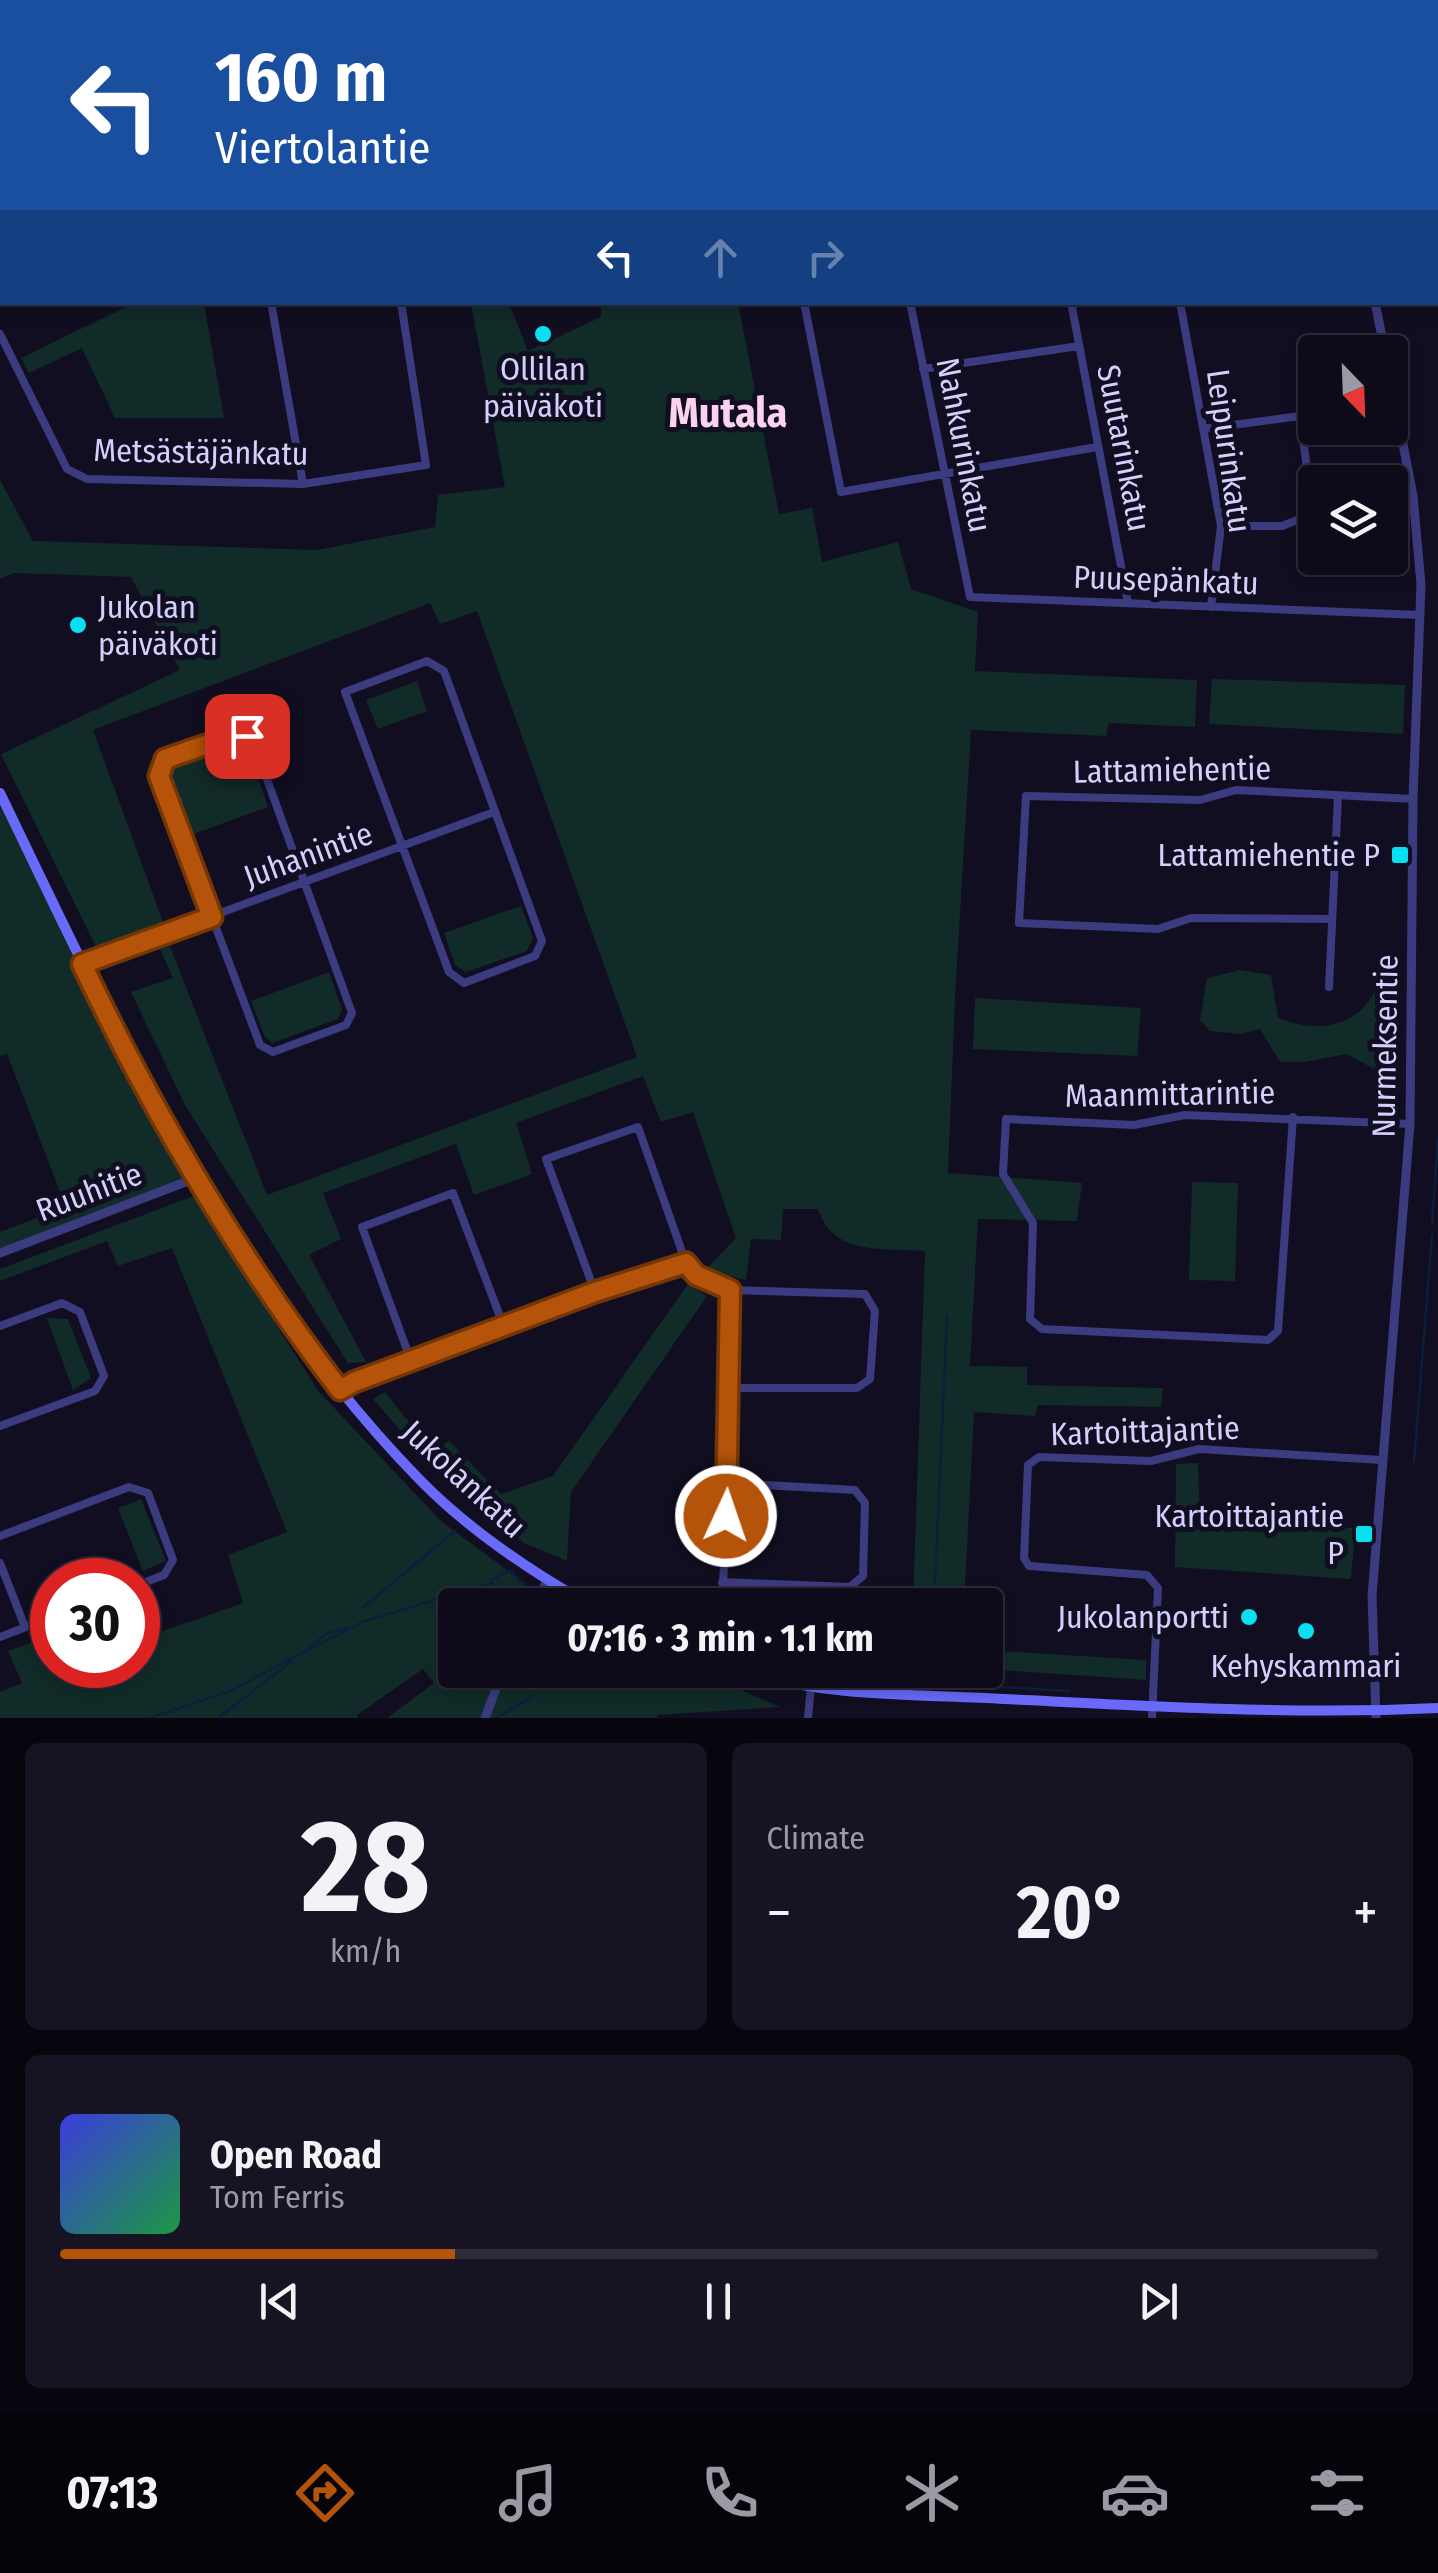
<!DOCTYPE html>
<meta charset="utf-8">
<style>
body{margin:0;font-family:"Fira Sans Condensed",sans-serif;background:#161322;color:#f1f3f6;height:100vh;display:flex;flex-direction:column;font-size:38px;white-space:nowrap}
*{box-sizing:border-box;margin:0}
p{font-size:32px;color:#9a9aa2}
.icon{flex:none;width:55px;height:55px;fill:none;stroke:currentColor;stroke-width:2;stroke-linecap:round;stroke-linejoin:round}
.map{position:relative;height:1718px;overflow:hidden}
.side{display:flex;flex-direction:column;gap:25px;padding:25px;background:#07060e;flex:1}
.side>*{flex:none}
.banner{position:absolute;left:0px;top:0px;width:1440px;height:305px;box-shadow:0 5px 15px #0003,0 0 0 2px #2d2b38;background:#1a4fa0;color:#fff;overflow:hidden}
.needle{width:65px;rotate:157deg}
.fabs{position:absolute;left:1298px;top:335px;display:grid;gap:20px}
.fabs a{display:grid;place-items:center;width:110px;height:110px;border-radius:10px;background:#0d0a19;box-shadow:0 5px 15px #0003,0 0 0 2px #2d2b38;font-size:50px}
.speed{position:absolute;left:30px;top:1558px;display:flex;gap:20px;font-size:50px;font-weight:700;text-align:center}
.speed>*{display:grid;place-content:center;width:130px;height:130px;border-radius:50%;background:#0d0a19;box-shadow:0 5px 15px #0003,0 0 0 2px #2d2b38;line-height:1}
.speed .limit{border:15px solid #d22;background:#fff;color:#111}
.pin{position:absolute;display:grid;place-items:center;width:85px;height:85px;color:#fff;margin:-42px;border-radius:20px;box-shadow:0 5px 15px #0006}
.me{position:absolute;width:110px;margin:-55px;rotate:3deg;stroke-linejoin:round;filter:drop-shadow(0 0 8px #0008)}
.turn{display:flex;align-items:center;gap:35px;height:210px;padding:0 50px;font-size:45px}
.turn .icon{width:130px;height:130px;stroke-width:2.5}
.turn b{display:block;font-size:70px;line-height:85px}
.lanes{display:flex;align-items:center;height:95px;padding:0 50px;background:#0003;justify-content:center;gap:50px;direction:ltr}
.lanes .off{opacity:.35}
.big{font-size:75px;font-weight:700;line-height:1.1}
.side .tile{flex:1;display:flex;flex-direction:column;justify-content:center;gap:15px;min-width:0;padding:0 35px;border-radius:15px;background:#161322}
.side .dial{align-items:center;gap:0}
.dial b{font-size:130px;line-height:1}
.song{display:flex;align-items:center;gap:30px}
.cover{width:120px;height:120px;border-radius:15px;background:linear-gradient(135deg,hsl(240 70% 55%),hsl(140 70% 35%))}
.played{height:10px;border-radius:5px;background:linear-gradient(90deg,#b45309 30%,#2d2b38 30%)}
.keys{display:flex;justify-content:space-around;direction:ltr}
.heat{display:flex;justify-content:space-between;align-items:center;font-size:55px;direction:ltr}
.side .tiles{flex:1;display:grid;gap:25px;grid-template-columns:1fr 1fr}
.tile:last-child{grid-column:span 2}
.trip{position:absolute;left:438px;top:1588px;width:565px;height:100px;border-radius:10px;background:#0d0a19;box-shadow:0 5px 15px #0003,0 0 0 2px #2d2b38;font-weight:700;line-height:100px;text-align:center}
.tab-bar{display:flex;height:160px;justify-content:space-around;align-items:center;background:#05040a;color:#9a9aa2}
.tab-bar .icon{width:70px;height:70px}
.tab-bar .active{color:#b45309}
.tab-bar b{font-size:45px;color:#f1f3f6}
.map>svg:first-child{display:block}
</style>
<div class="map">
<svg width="1438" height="1718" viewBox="0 0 1438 1718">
<rect width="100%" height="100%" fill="#110e21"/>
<path fill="#112b29" d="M134 303H204L224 418H115L82 348 29 373 21 358Z
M471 303H509L528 351 601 317V303H738L779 514 812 508 822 562 898 542 911 589 978 612 975 671 1197 680 1195 727 1109 723 1106 736 971 730 955 996 948 1173 1082 1183 1077 1221 978 1219 970 1366 1027 1367V1385L1163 1388 1161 1407 1038 1405 1035 1416 974 1412 964 1605H913L925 1251C883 1248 833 1256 818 1209H783L781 1240 751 1239 746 1280 705 1270 736 1238 693 1112 661 1122 643 1076 516 1123 532 1174 474 1195 456 1144 323 1193 341 1239 309 1255 366 1362 348 1363 185 1105 131 992 173 978 160 949 170 946 267 1195 637 1057 477 611 440 624 430 603 93 730 163 922 96 947 1 754 180 670 131 577 14 573 0 579V480L33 541 317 550 435 527 438 495 505 487Z
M1212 679 1405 685 1403 734 1209 724Z
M417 681 427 711 378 729 366 700Z
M236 743 248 748 268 807 191 835 169 776 172 768Z
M0 802 85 981 187 1178 0 1250V1232L66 1207 7 1054 0 1056Z
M521 906 533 938 527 951 466 972 455 965 444 933Z
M1240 970 1271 975 1278 1018C1305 1029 1339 1031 1362 1009 1374 998 1373 987 1390 982L1385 1075 1347 1054 1304 1062H1280L1260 1029 1241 1034 1210 1031 1200 1020 1207 978Z
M329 972 342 1009 338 1019 272 1043 265 1037 251 1001Z
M975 998 1141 1008 1137 1056 973 1049Z
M1192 1182 1238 1183 1235 1281 1189 1280Z
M194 1196 319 1392 441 1521 554 1605H455V1670H695L780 1707 658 1715 657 1718H387L434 1683 423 1669 357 1715 358 1718H0V1692L22 1683 8 1651 42 1639 52 1670 66 1665H138V1640L243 1603 228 1555 287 1532 172 1248 118 1266 107 1241 0 1281V1269Z
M688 1284 707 1296 571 1492 567 1561 524 1543 434 1469 373 1399 385 1392 432 1451 449 1441 501 1494 553 1476Z
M47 1318 68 1319 91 1378 73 1390Z
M1198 1463 1200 1519 1355 1528 1351 1579 1175 1567 1176 1464Z
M141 1499 166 1561 143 1571 118 1508Z
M985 1650 1146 1660V1680L985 1669Z"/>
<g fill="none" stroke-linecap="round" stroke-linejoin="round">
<path stroke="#0b1f3d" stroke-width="2.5" d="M1406 0 1408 2
M1438 73V74
M1432 1223 1438 1138
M1414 1462 1432 1235
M492 1580 509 1570 526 1586
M474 1589 492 1583
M595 1589 627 1605
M547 1601 555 1605
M934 1605 947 1316
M364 1607 455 1531
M306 1650 326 1634 347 1628
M818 1670 833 1673
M850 1678 1069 1691
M150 1718 230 1691 362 1622 471 1589
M218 1718 292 1661
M496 1718 534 1696"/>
<path stroke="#3b3b7f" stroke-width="8" d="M134 0 136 2
M656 0 657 2
M804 0 805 2
M967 0 968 2
M1126 0 1127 2
M239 2 244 0
M576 2 581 0
M1025 2 1030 0
M1438 104V105
M0 120 2 119
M0 283 2 282
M271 302 303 484
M804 302 841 492 1097 447
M910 302 970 597 1420 615
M1071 302 1128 603
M1180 302 1221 526 1211 607
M0 334 67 469 87 479 303 484 426 465 401 302
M923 369 1079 346
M1203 429 1300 416 1313 514 1282 526H1221
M427 661 444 671 542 941 535 956 464 983 449 972 345 692Z
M242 732 253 741 352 1013 346 1025 273 1052 260 1045 159 776 165 759Z
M1330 919 1191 918 1158 929 1019 923 1026 796 1200 800 1236 790 1413 799
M82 964 494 812
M1329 987 1338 797
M1293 1117 1278 1331 1268 1340 1042 1329 1030 1319 1033 1223 1003 1174 1006 1119 1134 1125 1185 1115 1410 1124
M730 1290 865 1294 875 1311 870 1379 857 1388H730
M595 1292 546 1159 638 1127 686 1263
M0 1326 62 1303 80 1312 104 1376 95 1391 0 1426
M411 1361 362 1227 453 1193 504 1327
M340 1390 353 1382 595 1292 686 1263 697 1275 730 1290 728 1483 722 1605
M0 1536 129 1487 148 1493 173 1560 164 1575 138 1585
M0 1563 25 1627
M722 1582 850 1587 863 1576 865 1503 855 1490 728 1483
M0 1637 52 1617
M808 1718 811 1687
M1152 1718 1158 1588 1147 1575 1029 1566 1024 1558 1028 1465 1039 1457 1151 1461 1199 1449 1382 1460"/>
<path stroke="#3b3b7f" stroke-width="9" d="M1279 0 1280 2
M1375 302 1385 352
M0 1253 196 1178
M534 1605 547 1581
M485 1718 503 1670
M1376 1718 1372 1596 1410 1124 1413 799 1421 584 1413 496 1390 377"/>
<path stroke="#6a6afa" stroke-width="10" d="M0 793C117 1035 230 1286 420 1480 469 1530 530 1571 590 1605
M741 1670C825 1698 917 1694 1004 1699 1149 1706 1293 1715 1438 1708"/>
</g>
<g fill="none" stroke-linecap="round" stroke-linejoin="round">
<defs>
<path id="route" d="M247 736 242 732 165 759 159 776 212 917 82 964C154 1115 239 1258 340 1390L354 1382 595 1292 686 1263 696 1275 730 1290 726 1516"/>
</defs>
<use href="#route" stroke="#753606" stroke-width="25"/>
<use href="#route" stroke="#b45309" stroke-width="18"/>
</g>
<g fill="#08e0f1" stroke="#110e21" stroke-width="4">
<circle cx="543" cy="334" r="10"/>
<circle cx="78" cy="625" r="10"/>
<rect x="1390" y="845" width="20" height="20" rx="5"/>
<rect x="1354" y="1524" width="20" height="20" rx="5"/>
<circle cx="1249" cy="1617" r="10"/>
<circle cx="1306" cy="1631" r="10"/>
</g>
<g text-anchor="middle" stroke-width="10" stroke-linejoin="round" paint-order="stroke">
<g font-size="32" fill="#d4d0fd" stroke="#110e21" text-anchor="end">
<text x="543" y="380" text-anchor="middle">Ollilan<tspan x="543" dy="37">päiväkoti</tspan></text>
<text x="98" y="618" text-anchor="start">Jukolan<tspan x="98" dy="37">päiväkoti</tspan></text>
<text x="1380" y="866">Lattamiehentie P</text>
<text x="1344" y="1527">Kartoittajantie<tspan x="1344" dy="37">P</tspan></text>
<text x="1229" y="1628">Jukolanportti</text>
<text x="1306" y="1677" text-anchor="middle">Kehyskammari</text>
</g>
<g font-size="32" fill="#d4d0fd" stroke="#110e21">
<text transform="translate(964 445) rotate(79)" y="11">Nahkurinkatu</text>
<text transform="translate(1124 448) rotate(79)" y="11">Suutarinkatu</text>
<text transform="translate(1229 451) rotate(82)" y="11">Leipurinkatu</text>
<text transform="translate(201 452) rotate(1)" y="11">Metsästäjänkatu</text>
<text transform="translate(1166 580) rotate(2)" y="11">Puusepänkatu</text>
<text transform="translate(1172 770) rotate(-1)" y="11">Lattamiehentie</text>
<text transform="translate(308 855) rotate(-20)" y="11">Juhanintie</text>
<text transform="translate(1385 1046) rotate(-89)" y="11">Nurmeksentie</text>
<text transform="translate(1170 1094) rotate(-1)" y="11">Maanmittarintie</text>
<text transform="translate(89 1192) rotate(-21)" y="11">Ruuhitie</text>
<text transform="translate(1145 1431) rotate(-2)" y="11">Kartoittajantie</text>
<text transform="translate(464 1479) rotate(43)" y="11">Jukolankatu</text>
</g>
<g font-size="42" font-weight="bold" fill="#fdd2ef" stroke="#110e21">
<text x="728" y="427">Mutala</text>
</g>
</g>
</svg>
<div class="fabs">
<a><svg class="needle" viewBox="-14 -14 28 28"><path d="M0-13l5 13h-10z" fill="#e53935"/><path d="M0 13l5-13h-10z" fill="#9a9aa2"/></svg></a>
<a><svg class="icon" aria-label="layers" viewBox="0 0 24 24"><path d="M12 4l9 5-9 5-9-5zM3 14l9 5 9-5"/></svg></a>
</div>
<div class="speed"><div class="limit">30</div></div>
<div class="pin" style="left:247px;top:736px;background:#d93025"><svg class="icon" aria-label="arrive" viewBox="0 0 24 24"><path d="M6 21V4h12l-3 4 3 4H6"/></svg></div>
<svg class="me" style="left:726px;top:1516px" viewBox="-20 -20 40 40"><circle r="17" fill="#b45309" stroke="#fff" stroke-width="3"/><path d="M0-11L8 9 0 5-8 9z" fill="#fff"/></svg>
<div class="trip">07:16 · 3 min · 1.1 km</div>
<div class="banner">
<div class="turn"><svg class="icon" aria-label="left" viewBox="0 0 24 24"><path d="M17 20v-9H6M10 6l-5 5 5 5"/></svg><div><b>160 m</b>Viertolantie</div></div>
<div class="lanes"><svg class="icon" aria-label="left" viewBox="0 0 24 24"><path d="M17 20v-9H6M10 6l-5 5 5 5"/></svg><svg class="icon off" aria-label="ahead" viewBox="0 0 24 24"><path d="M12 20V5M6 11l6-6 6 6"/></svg><svg class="icon off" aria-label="right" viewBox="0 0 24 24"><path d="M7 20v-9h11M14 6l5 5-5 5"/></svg></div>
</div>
</div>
<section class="side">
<div class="tiles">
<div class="tile dial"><b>28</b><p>km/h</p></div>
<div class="tile"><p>Climate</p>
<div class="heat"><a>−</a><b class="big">20°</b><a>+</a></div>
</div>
<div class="tile">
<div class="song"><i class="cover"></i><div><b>Open Road</b><p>Tom Ferris</p></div></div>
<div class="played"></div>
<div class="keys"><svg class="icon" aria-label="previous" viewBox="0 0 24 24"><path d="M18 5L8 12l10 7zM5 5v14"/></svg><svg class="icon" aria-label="pause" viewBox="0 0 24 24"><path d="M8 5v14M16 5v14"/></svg><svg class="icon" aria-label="next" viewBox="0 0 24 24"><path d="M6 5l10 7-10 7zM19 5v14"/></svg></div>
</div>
</div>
</section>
<nav class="tab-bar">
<b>07:13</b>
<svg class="icon active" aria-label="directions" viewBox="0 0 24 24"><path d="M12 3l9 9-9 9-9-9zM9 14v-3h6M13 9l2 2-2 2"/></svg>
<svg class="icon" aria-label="music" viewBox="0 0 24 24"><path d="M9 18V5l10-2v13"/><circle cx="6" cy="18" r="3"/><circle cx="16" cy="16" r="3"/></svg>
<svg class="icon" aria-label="phone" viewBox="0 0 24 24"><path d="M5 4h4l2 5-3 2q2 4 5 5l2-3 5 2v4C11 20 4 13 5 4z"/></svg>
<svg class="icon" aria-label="climate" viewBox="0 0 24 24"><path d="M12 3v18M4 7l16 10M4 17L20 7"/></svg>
<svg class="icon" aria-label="car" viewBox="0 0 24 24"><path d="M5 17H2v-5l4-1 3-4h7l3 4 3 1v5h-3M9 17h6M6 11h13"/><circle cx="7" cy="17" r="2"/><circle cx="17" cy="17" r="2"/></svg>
<svg class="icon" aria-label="filters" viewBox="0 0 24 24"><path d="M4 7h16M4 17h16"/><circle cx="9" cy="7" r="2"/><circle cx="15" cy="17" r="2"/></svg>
</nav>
